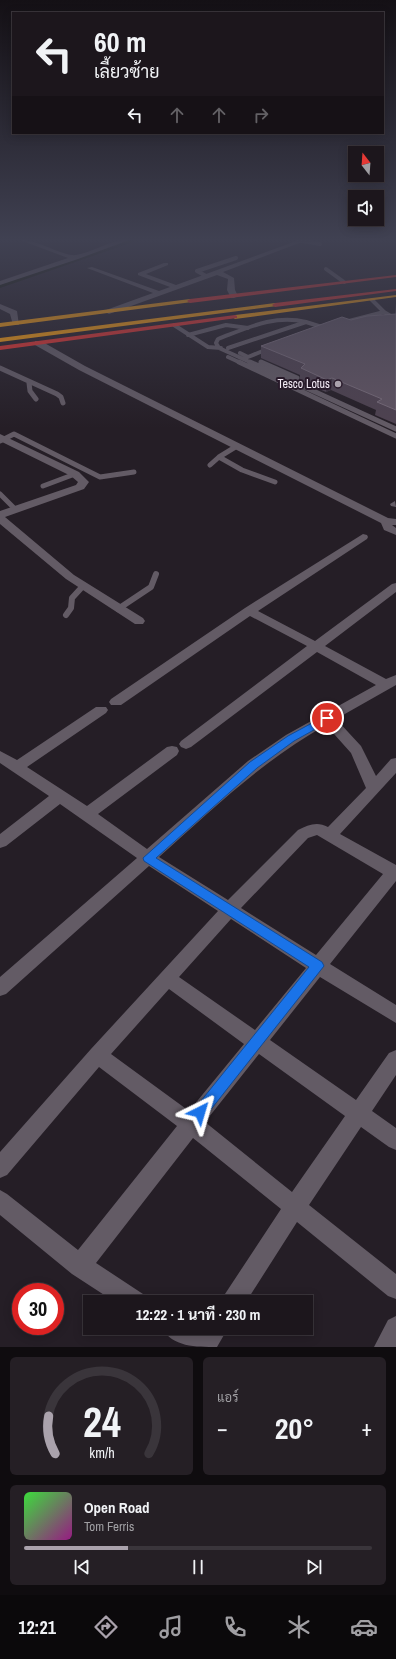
<!DOCTYPE html>
<html lang="th">
<meta charset="utf-8">
<style>
body{margin:0;font-family:"Archivo Narrow",Sarabun,sans-serif;background:#251f25;color:#f1f3f6;height:100vh;display:flex;flex-direction:column;font-size:15px;white-space:nowrap}
*{box-sizing:border-box;margin:0}
p{font-size:13px;color:#a09fa3}
.icon{flex:none;width:22px;height:22px;fill:none;stroke:currentColor;stroke-width:2;stroke-linecap:round;stroke-linejoin:round}
.map{position:relative;height:1347px;overflow:hidden}
.panel{display:flex;flex-direction:column;gap:10px;padding:10px;background:#0f0c0f;flex:1}
.panel>*{flex:none}
.hud{position:absolute;left:12px;top:12px;width:372px;height:122px;border-radius:0px;box-shadow:0 2px 10px #0003,0 0 0 1px #3a353b;background:#1c161c;color:#f1f3f6;overflow:hidden}
.needle{width:26px;rotate:343deg}
.buttons{position:absolute;left:348px;top:146px;display:grid;gap:8px}
.buttons a{display:grid;place-items:center;width:36px;height:36px;border-radius:0px;background:#1c161c;box-shadow:0 2px 10px #0003,0 0 0 1px #3a353b;font-size:20px}
.speed{position:absolute;left:12px;top:1283px;display:flex;gap:8px;font-size:20px;font-weight:700;text-align:center}
.speed>*{display:grid;place-content:center;width:52px;height:52px;border-radius:50%;background:#1c161c;box-shadow:0 2px 10px #0003,0 0 0 1px #3a353b;line-height:1}
.speed .limit{border:6px solid #d22;background:#fff;color:#111}
.pin{position:absolute;display:grid;place-items:center;width:34px;height:34px;color:#fff;margin:-17px;border:2px solid #fff;border-radius:50%;box-shadow:0 1px 4px #0007}
.me{position:absolute;width:44px;margin:-22px;rotate:40deg;stroke-linejoin:round;filter:drop-shadow(0 0 3px #0008)}
.turn{display:flex;align-items:center;gap:14px;height:84px;padding:0 16px;font-size:18px}
.turn .icon{width:52px;height:52px;stroke-width:2.5}
.turn b{display:block;font-size:28px;line-height:34px}
.lanes{display:flex;align-items:center;height:38px;padding:0 16px;background:#0003;justify-content:center;gap:20px;direction:ltr}
.lanes .off{opacity:.35}
.big{font-size:30px;font-weight:700;line-height:1.1}
.panel .widget{flex:1;display:flex;flex-direction:column;justify-content:center;gap:6px;min-width:0;padding:0 14px;border-radius:6px;background:#251f25}
.panel .dial{align-items:center;gap:0}
.dial svg{height:104px;overflow:visible;fill:none;stroke:#3a353b;stroke-width:7;stroke-linecap:round;text-anchor:middle}
.dial text{fill:#f1f3f6;stroke:none}
.song{display:flex;align-items:center;gap:12px}
.cover{width:48px;height:48px;border-radius:6px;background:linear-gradient(135deg,hsl(120 70% 55%),hsl(310 70% 35%))}
.played{height:4px;border-radius:2px;background:linear-gradient(90deg,#aaa2ac 30%,#3a353b 30%)}
.keys{display:flex;justify-content:space-around;direction:ltr}
.heat{display:flex;justify-content:space-between;align-items:center;font-size:22px;direction:ltr}
.panel .tiles{flex:1;display:grid;gap:10px;grid-template-columns:1fr 1fr}
.widget:last-child{grid-column:span 2}
.trip{position:absolute;left:83px;top:1295px;width:230px;height:40px;border-radius:0px;background:#1c161c;box-shadow:0 2px 10px #0003,0 0 0 1px #3a353b;font-weight:700;line-height:40px;text-align:center}
.dock{display:flex;height:64px;justify-content:space-around;align-items:center;background:#0b090b;color:#a09fa3}
.dock .icon{width:28px;height:28px}
.dock .current{color:#aaa2ac}
.dock b{font-size:18px;color:#f1f3f6}
.map>svg:first-child{display:block}
</style>
<div class="map">
<svg width="396" height="1347" viewBox="0 0 396 1347">
<rect width="100%" height="100%" fill="#251e26"/>
<g fill="none" stroke-linecap="round" stroke-linejoin="round">
<path fill="#0f1303" fill-rule="evenodd" d="M128 240H139L0 288V282Z"/>
<path stroke="#635b65" stroke-width="4" d="M297 240 320 244
M326 269 344 282
M206 276 197 271 236 258
M372 300 384 312
M349 321 384 312 396 319
M174 325 208 347 221 348
M188 335 226 325 248 328
M228 348 306 322 325 328
M240 353 248 357 270 348
M228 357 241 363
M261 362 263 363
M252 363 219 348 216 343 218 339C247 328 275 314 306 322"/>
<path stroke="#635b65" stroke-width="5" d="M239 362 396 436
M250 362 396 429
M261 362 297 378
M0 368 57 394 61 397 63 403
M29 383 30 391 36 399
M0 441 14 434 100 477 134 472
M237 446 219 457 242 470 275 482
M210 465 219 457
M43 486 75 474
M0 494 15 509"/>
<path stroke="#635b65" stroke-width="6" d="M118 609 151 587 156 574
M66 615 71 608 72 598 83 586"/>
<path fill="#635b65" fill-rule="evenodd" d="M20 240C37 239 64 257 76 255 94 252 111 239 129 240L78 259 0 285V281L68 258Z
M299 240H307L223 272 234 278 235 290 238 296 234 298H231L227 290 228 279 217 275 109 314 105 312 106 310 153 293 87 268 92 267 159 291 170 287 138 275V273L164 263H168V265L146 274 176 285Z
M0 304 17 311 19 325H13L10 314 0 309Z
M35 341H41L85 366 388 518 396 519V525H392L396 528V535L384 530 381 523 79 370 35 345Z
M0 434 79 472 89 482 84 489 5 517 74 575 143 618 145 621 143 624H135L66 579 0 524V511L76 485 78 482 71 476 0 441Z
M395 501 396 507 391 506 390 504Z
M363 534 367 535 368 537 367 539 258 611 315 641 392 584 396 583V592L325 646 386 679 396 675V685L336 719 361 746 376 776 391 759 396 758V773L340 834 396 865V881L330 964 396 1005V1023L320 977 270 1040 356 1100 389 1053 396 1050V1075L372 1111 396 1128V1150L389 1147 361 1127 309 1205 396 1274V1299L388 1296 297 1222 246 1302H222L225 1294 281 1209 193 1138 96 1263 143 1294 146 1302H115L72 1274 0 1215V1190L7 1194 78 1250 177 1126 99 1067 7 1175 0 1178V1152L91 1049 218 911 149 866 6 994 0 996V977L137 858 60 804 6 846 0 848V834L49 796 0 763V751L17 760 96 707H106L108 710 106 713 27 767 87 806 167 747 172 746 177 747 179 751 177 755 98 814 147 849 248 761 286 735 376 685 317 652 191 747 186 749 181 747 179 744 181 741 307 646 250 616 121 705H111L109 702 111 699 245 608ZM326 725 351 753 366 788 328 827C317 821 308 825 298 830L228 900 159 857C214 808 262 761 326 725ZM317 835 383 874 316 955 241 908 308 838ZM231 919 306 968 255 1030 179 977ZM169 989 244 1044 189 1111 111 1054ZM259 1054 345 1116 292 1192 205 1122Z
M396 1316V1347H374L388 1320Z
M162 1328H194L200 1332 203 1328H228L217 1347C196 1347 172 1347 162 1328Z"/>
<path fill="#ff9f0a" fill-rule="evenodd" d="M396 295V297L235 319 232 317 235 315Z
M190 299 192 300V302L0 327V323Z
M275 303 278 305 277 306 0 342V338Z"/>
<path fill="#e5322d" fill-rule="evenodd" d="M396 275V277L190 303 187 301 190 299Z
M396 289V291L275 307 272 305 275 303Z
M235 315 237 316V318L0 350V346Z"/>
</g>
<path fill="#4e4250" d="M396 303V424L375 415 376 410 331 390 326 392 300 381V375L261 358V346L351 320 395 314Z"/>
<path fill="#362c38" d="M332 378 331 390 326 392 327 380Z"/>
<path fill="#605462" stroke="#776b79" d="M396 314V410L377 402 382 399 332 378 327 380 301 368 305 364 261 346 342 317 351 320 367 316Z"/>
<linearGradient id="sky" x2="0" y2="1"><stop stop-color="#141015"/><stop offset="0.56" stop-color="#404152"/><stop offset="1" stop-color="#404152" stop-opacity="0"/></linearGradient>
<rect width="396" height="428" fill="url(#sky)"/>
<path fill="#1a73e8" stroke="#114b97" d="M327 715 330 716 331 718 330 721 294 741 257 768 156 858 322 962 324 966 205 1117 200 1119 196 1117 193 1112 196 1107 309 967 144 861 143 858 250 762 288 736Z"/>
<circle fill="#aaa2ac" stroke="#281a2a" stroke-width="1.5" cx="338" cy="384" r="4"/>
<g text-anchor="middle" stroke-width="4" stroke-linejoin="round" paint-order="stroke">
<g font-size="12" fill="#f2e9f4" stroke="#281a2a" text-anchor="end">
<text x="330" y="388">Tesco Lotus</text>
</g>
</g>
</svg>
<div class="buttons">
<a><svg class="needle" viewBox="-14 -14 28 28"><path d="M0-13l5 13h-10z" fill="#e53935"/><path d="M0 13l5-13h-10z" fill="#a09fa3"/></svg></a>
<a><svg class="icon" aria-label="sound" viewBox="0 0 24 24"><path d="M4 9h4l5-4v14l-5-4H4zM17 9q2 3 0 6"/></svg></a>
</div>
<div class="speed"><div class="limit">30</div></div>
<div class="pin" style="left:327px;top:718px;background:#d93025"><svg class="icon" aria-label="arrive" viewBox="0 0 24 24"><path d="M6 21V4h12l-3 4 3 4H6"/></svg></div>
<svg class="me" style="left:200px;top:1112px" viewBox="-20 -20 40 40"><path d="M0-17L14 15 0 8-14 15z" fill="#1a73e8" stroke="#fff" stroke-width="4"/></svg>
<div class="trip">12:22 · 1 นาที · 230 m</div>
<div class="hud">
<div class="turn"><svg class="icon" aria-label="left" viewBox="0 0 24 24"><path d="M17 20v-9H6M10 6l-5 5 5 5"/></svg><div><b>60 m</b>เลี้ยวซ้าย</div></div>
<div class="lanes"><svg class="icon" aria-label="left" viewBox="0 0 24 24"><path d="M17 20v-9H6M10 6l-5 5 5 5"/></svg><svg class="icon off" aria-label="ahead" viewBox="0 0 24 24"><path d="M12 20V5M6 11l6-6 6 6"/></svg><svg class="icon off" aria-label="ahead" viewBox="0 0 24 24"><path d="M12 20V5M6 11l6-6 6 6"/></svg><svg class="icon off" aria-label="right" viewBox="0 0 24 24"><path d="M7 20v-9h11M14 6l5 5-5 5"/></svg></div>
</div>
</div>
<section class="panel">
<div class="tiles">
<div class="widget dial"><svg viewBox="0 0 100 80">
<path d="M14 69A42 42 0 1 1 86 69"/>
<path d="M14 69A42 42 0 0 1 9 40" stroke="#aaa2ac"/>
<text x="50" y="56" font-size="32" font-weight="700">24</text>
<text x="50" y="72" font-size="11">km/h</text>
</svg></div>
<div class="widget"><p>แอร์</p>
<div class="heat"><a>−</a><b class="big">20°</b><a>+</a></div>
</div>
<div class="widget">
<div class="song"><i class="cover"></i><div><b>Open Road</b><p>Tom Ferris</p></div></div>
<div class="played"></div>
<div class="keys"><svg class="icon" aria-label="previous" viewBox="0 0 24 24"><path d="M18 5L8 12l10 7zM5 5v14"/></svg><svg class="icon" aria-label="pause" viewBox="0 0 24 24"><path d="M8 5v14M16 5v14"/></svg><svg class="icon" aria-label="next" viewBox="0 0 24 24"><path d="M6 5l10 7-10 7zM19 5v14"/></svg></div>
</div>
</div>
</section>
<nav class="dock">
<b>12:21</b>
<svg class="icon current" aria-label="directions" viewBox="0 0 24 24"><path d="M12 3l9 9-9 9-9-9zM9 14v-3h6M13 9l2 2-2 2"/></svg>
<svg class="icon" aria-label="music" viewBox="0 0 24 24"><path d="M9 18V5l10-2v13"/><circle cx="6" cy="18" r="3"/><circle cx="16" cy="16" r="3"/></svg>
<svg class="icon" aria-label="phone" viewBox="0 0 24 24"><path d="M5 4h4l2 5-3 2q2 4 5 5l2-3 5 2v4C11 20 4 13 5 4z"/></svg>
<svg class="icon" aria-label="climate" viewBox="0 0 24 24"><path d="M12 3v18M4 7l16 10M4 17L20 7"/></svg>
<svg class="icon" aria-label="car" viewBox="0 0 24 24"><path d="M5 17H2v-5l4-1 3-4h7l3 4 3 1v5h-3M9 17h6M6 11h13"/><circle cx="7" cy="17" r="2"/><circle cx="17" cy="17" r="2"/></svg>
</nav>
